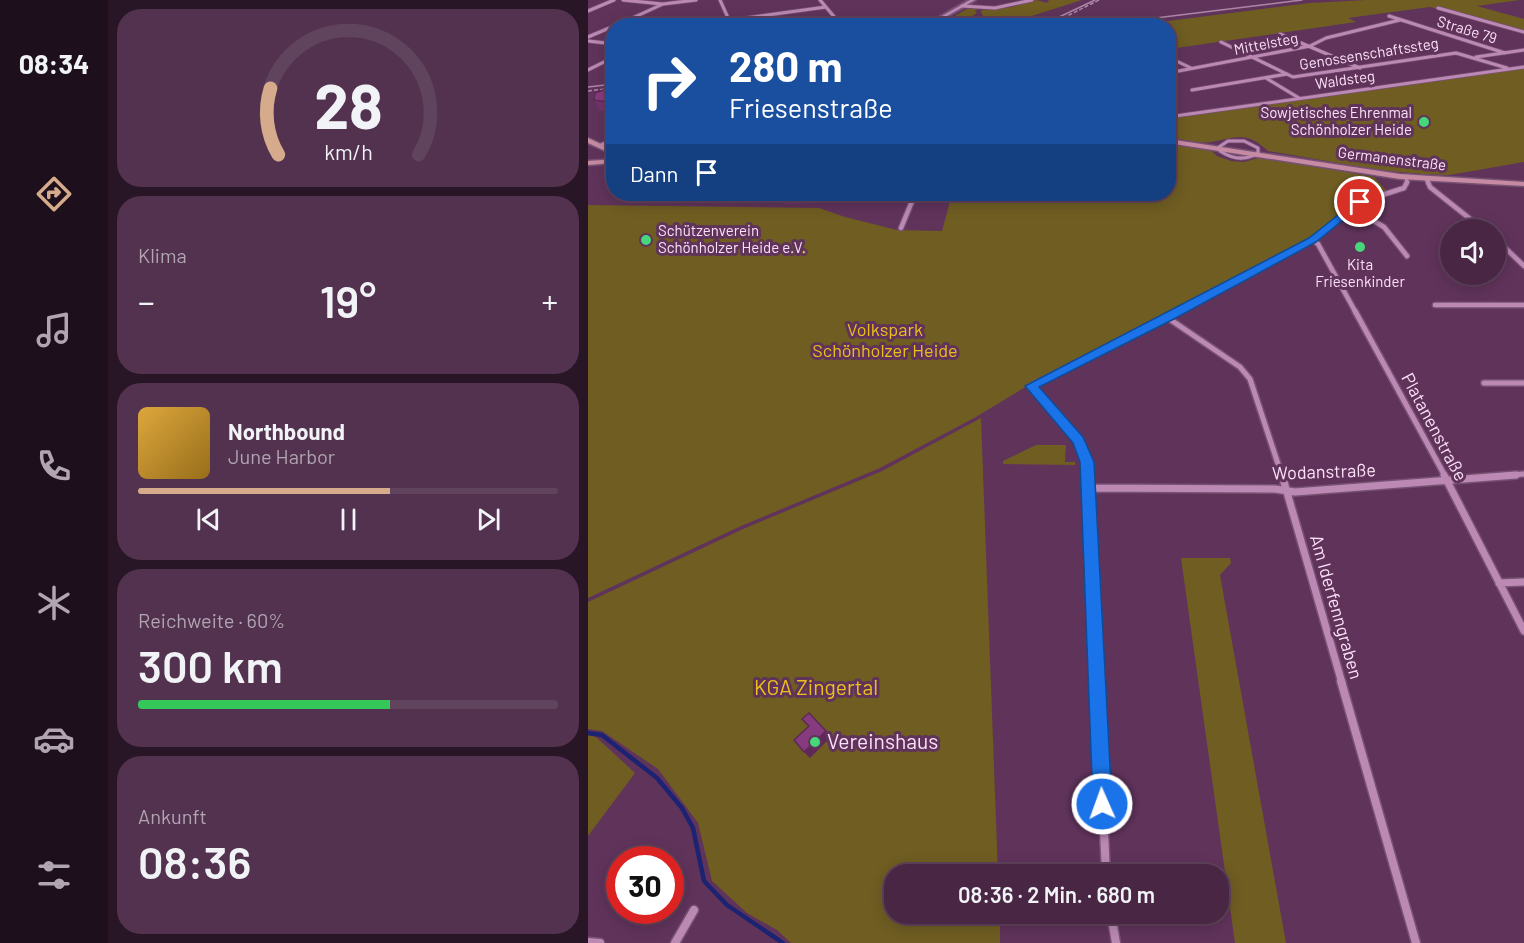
<!DOCTYPE html>
<html lang="de">
<meta charset="utf-8">
<style>
body{margin:0;font-family:Barlow,sans-serif;background:#52324f;color:#f1f3f6;height:100vh;display:flex;flex-direction:column;font-size:22px;white-space:nowrap}
*{box-sizing:border-box;margin:0}
p{font-size:20px;color:#b1a5b2}
.icon{flex:none;width:33px;height:33px;fill:none;stroke:currentColor;stroke-width:2;stroke-linecap:round;stroke-linejoin:round}
.map{position:relative;flex:1;overflow:hidden}
.sheet{display:flex;flex-direction:column;gap:9px;padding:9px;background:#281525;width:480px}
.sheet>*{flex:none}
.banner{position:absolute;left:18px;top:18px;width:570px;height:183px;border-radius:24px;box-shadow:0 3px 15px #0003,0 0 0 2px #60435d;background:#1a4fa0;color:#fff;overflow:hidden}
.fabs{position:absolute;left:852px;top:219px;display:grid;gap:12px}
.fabs a{display:grid;place-items:center;width:66px;height:66px;border-radius:50%;background:#482644;box-shadow:0 3px 15px #0003,0 0 0 2px #60435d;font-size:30px}
.speed{position:absolute;left:18px;top:846px;display:flex;gap:12px;font-size:30px;font-weight:700;text-align:center}
.speed>*{display:grid;place-content:center;width:78px;height:78px;border-radius:50%;background:#482644;box-shadow:0 3px 15px #0003,0 0 0 2px #60435d;line-height:1}
.speed .limit{border:9px solid #d22;background:#fff;color:#111}
.pin{position:absolute;display:grid;place-items:center;width:51px;height:51px;color:#fff;margin:-26px;border:3px solid #fff;border-radius:50%;box-shadow:0 2px 6px #0007}
.me{position:absolute;width:66px;margin:-33px;rotate:358deg;stroke-linejoin:round;filter:drop-shadow(0 0 4px #0008)}
.turn{display:flex;align-items:center;gap:21px;height:126px;padding:0 24px;font-size:27px}
.turn .icon{width:78px;height:78px;stroke-width:2.5}
.turn b{display:block;font-size:42px;line-height:51px}
.then{display:flex;align-items:center;height:57px;padding:0 24px;background:#0003;gap:12px;font-size:22px}
.big{font-size:45px;font-weight:600;line-height:1.1}
.sheet .card{flex:1;display:flex;flex-direction:column;justify-content:center;gap:9px;min-width:0;padding:0 21px;border-radius:24px;background:#52324f}
.sheet .dial{align-items:center;gap:0}
.dial svg{height:156px;overflow:visible;fill:none;stroke:#60435d;stroke-width:7;stroke-linecap:round;text-anchor:middle}
.dial text{fill:#f1f3f6;stroke:none}
.song{display:flex;align-items:center;gap:18px}
.cover{width:72px;height:72px;border-radius:9px;background:linear-gradient(135deg,hsl(40 70% 55%),hsl(40 70% 35%))}
.played{height:6px;border-radius:3px;background:linear-gradient(90deg,#d6ab8b 60%,#60435d 60%)}
.keys{display:flex;justify-content:space-around;direction:ltr}
.heat{display:flex;justify-content:space-between;align-items:center;font-size:33px;direction:ltr}
.charge{height:9px;border-radius:4px;background:linear-gradient(90deg,#34c759 60%,#60435d 0)}
.trip{position:absolute;left:296px;top:864px;width:345px;height:60px;border-radius:24px;background:#482644;box-shadow:0 3px 15px #0003,0 0 0 2px #60435d;font-weight:600;line-height:60px;text-align:center}
main{display:flex;flex:1;min-height:0}
.menu{display:flex;flex-direction:column;width:108px;justify-content:space-around;align-items:center;background:#1d0f1b;color:#b1a5b2}
.menu .icon{width:42px;height:42px}
.menu .selected{color:#d6ab8b}
.menu b{font-size:27px;color:#f1f3f6}
.map>svg:first-child{display:block}
</style>
<main>
<nav class="menu">
<b>08:34</b>
<svg class="icon selected" aria-label="directions" viewBox="0 0 24 24"><path d="M12 3l9 9-9 9-9-9zM9 14v-3h6M13 9l2 2-2 2"/></svg>
<svg class="icon" aria-label="music" viewBox="0 0 24 24"><path d="M9 18V5l10-2v13"/><circle cx="6" cy="18" r="3"/><circle cx="16" cy="16" r="3"/></svg>
<svg class="icon" aria-label="phone" viewBox="0 0 24 24"><path d="M5 4h4l2 5-3 2q2 4 5 5l2-3 5 2v4C11 20 4 13 5 4z"/></svg>
<svg class="icon" aria-label="climate" viewBox="0 0 24 24"><path d="M12 3v18M4 7l16 10M4 17L20 7"/></svg>
<svg class="icon" aria-label="car" viewBox="0 0 24 24"><path d="M5 17H2v-5l4-1 3-4h7l3 4 3 1v5h-3M9 17h6M6 11h13"/><circle cx="7" cy="17" r="2"/><circle cx="17" cy="17" r="2"/></svg>
<svg class="icon" aria-label="filters" viewBox="0 0 24 24"><path d="M4 7h16M4 17h16"/><circle cx="9" cy="7" r="2"/><circle cx="15" cy="17" r="2"/></svg>
</nav>
<section class="sheet">
<div class="card dial"><svg viewBox="0 0 100 80">
<path d="M14 69A42 42 0 1 1 86 69"/>
<path d="M14 69A42 42 0 0 1 10 35" stroke="#d6ab8b"/>
<text x="50" y="56" font-size="32" font-weight="700">28</text>
<text x="50" y="72" font-size="11">km/h</text>
</svg></div>
<div class="card"><p>Klima</p>
<div class="heat"><a>−</a><b class="big">19°</b><a>+</a></div>
</div>
<div class="card">
<div class="song"><i class="cover"></i><div><b>Northbound</b><p>June Harbor</p></div></div>
<div class="played"></div>
<div class="keys"><svg class="icon" aria-label="previous" viewBox="0 0 24 24"><path d="M18 5L8 12l10 7zM5 5v14"/></svg><svg class="icon" aria-label="pause" viewBox="0 0 24 24"><path d="M8 5v14M16 5v14"/></svg><svg class="icon" aria-label="next" viewBox="0 0 24 24"><path d="M6 5l10 7-10 7zM19 5v14"/></svg></div>
</div>
<div class="card"><p>Reichweite · 60%</p><b class="big">300 km</b><div class="charge"></div></div>
<div class="card"><p>Ankunft</p><b class="big">08:36</b></div>
</section>
<div class="map">
<svg width="936" height="943" viewBox="0 0 936 943">
<rect width="100%" height="100%" fill="#60335b"/>
<path fill="#6f5d22" d="M448 0 459 3 461 0H494L415 25 344 26 358 21 379 9H390L387 11 389 13 381 18 391 19 395 15 393 13 394 10 424 7Z
M778 0H932L889 6 936 19V31L842 7 760 18 768 22 581 49 580 26H541L722 3Z
M936 68V162L861 175 835 174 791 170 680 151C657 130 649 138 623 142 611 144 593 139 581 137L580 118Z
M581 144 621 149 629 156 643 161 656 162 674 157 786 177 799 191 768 202 725 237 439 386 388 417 292 468 153 526 0 598V205L231 208 257 217 309 230 354 231 364 194H580Z
M393 418 410 874H306V914H412V943H203L189 930 159 913 124 881 110 823 70 769 14 731 0 729V602L155 529 294 471Z
M448 445H478L477 462H487V465L415 464V461Z
M593 558H642L643 563 632 575 698 943H647Z
M0 735 8 737 47 773 0 836Z"/>
<g fill="none" stroke-linecap="round" stroke-linejoin="round">
<path stroke="#1b2372" stroke-width="4.5" d="M0 733 14 735 69 778 94 808 105 828 116 881 139 905 195 943"/>
<defs>
<path id="minor-far4" d="M35 0 74 4
M132 0 141 20
M232 0 254 26
M374 6 407 8 444 0
M850 8 936 32
M0 11 26 0
M801 16 917 53
M27 26 75 4 108 0
M99 26 238 7
M692 34 772 68
M0 37 26 26
M0 41 26 44
M633 42 705 77 868 53 919 68
M580 57 603 68
M888 57 936 50
M0 70 26 57
M580 73 722 46 738 38 812 20
M678 78 711 98
M604 90 699 74
M580 117 936 67
M640 141H656L670 148V153C657 161 644 159 632 151L631 147Z
M11 146 26 138
M818 177 819 184
M838 179 840 184"/>
<path id="minor-far3" d="M840 182 842 187 896 230
M764 208 796 227 819 256
M313 228 327 194
M908 239 936 266
M725 240 730 244 768 313
M847 305H936
M590 313 725 240 772 202 816 188 819 182"/>
<path id="minor-far2" d="M767 311 857 476
M580 318 652 367 662 379 694 476
M896 383H936
M500 476C498 439 466 413 443 386L592 311
M909 476 936 474"/>
<path id="minor-far1" d="M500 475 509 683
M694 475 754 683
M856 475 936 631
M501 488 687 489 707 492 928 475
M911 583 936 582"/>
<path id="minor" d="M509 681 518 874
M753 681 828 943
M523 914 528 943
M0 942 12 943
M87 943 106 910"/>
<path id="tertiary" d="M382 0H387L342 26H336Z"/>
<path id="secondary" d="M0 138 26 150V155L0 143Z
M580 139 812 174 936 182V186L812 179 580 143Z
M26 159V163L0 165V161Z"/>
</defs>
<use href="#minor-far4" stroke="#775173" stroke-width="4.5"/>
<use href="#minor-far3" stroke="#775173" stroke-width="7"/>
<use href="#minor-far2" stroke="#775173" stroke-width="8"/>
<use href="#minor-far1" stroke="#775173" stroke-width="10"/>
<use href="#minor" stroke="#775173" stroke-width="11"/>
<use href="#tertiary" stroke="#775173" stroke-width="4"/>
<use href="#secondary" stroke="#775173" stroke-width="3"/>
<use href="#minor-far4" stroke="#bb89b4" stroke-width="3"/>
<use href="#minor-far3" stroke="#bb89b4" stroke-width="4.5"/>
<use href="#minor-far2" stroke="#bb89b4" stroke-width="5"/>
<use href="#minor-far1" stroke="#bb89b4" stroke-width="7"/>
<use href="#minor" stroke="#bb89b4" stroke-width="8"/>
<use href="#tertiary" fill="#bb89b4" fill-rule="evenodd"/>
<use href="#secondary" fill="#c68aa3" fill-rule="evenodd"/>
<path stroke="#ac87a7" stroke-width="1.5" d="M452 26 507 0
M502 26 714 0
M0 87 26 84"/>
<path stroke="#ac87a7" stroke-width="1.5" stroke-dasharray="4 2" stroke-linecap="butt" d="M459 26 511 0
M0 91 26 88"/>
</g>
<path fill="#73336c" d="M26 86 25 113 12 111 6 100Z
M192 194H228L225 203 196 204Z"/>
<path fill="#5e2958" d="M26 98V113H25L19 102Z
M222 194H228L225 203Z
M238 731 243 737 222 758 216 752Z"/>
<path fill="#863b7e" stroke="#5e2958" stroke-width="1.5" d="M26 86V98L19 102 6 100 7 93Z
M221 713 238 731 216 752 206 740 221 726 214 719Z"/>
<path fill="#1a73e8" stroke="#114b97" stroke-width="1.5" d="M769 200 777 202 728 242 584 320 451 387 495 437 506 462 524 804 521 811 514 814 508 811 505 804 492 462 485 443 437 386 721 238Z"/>
<g fill="#46d77a" stroke="#60335b" stroke-width="2">
<circle cx="836" cy="122" r="6"/>
<circle cx="58" cy="240" r="6"/>
<circle cx="772" cy="247" r="6"/>
<circle cx="227" cy="742" r="6"/>
</g>
<g text-anchor="middle" stroke-width="6" stroke-linejoin="round" paint-order="stroke">
<g font-size="15" fill="#fce1f8" stroke="#60335b">
<text transform="translate(879 30) rotate(17)" y="5">Straße 79</text>
<text transform="translate(678 44) rotate(-11)" y="5">Mittelsteg</text>
<text transform="translate(781 54) rotate(-9)" y="5">Genossenschaftssteg</text>
<text transform="translate(757 80) rotate(-8)" y="5">Waldsteg</text>
<text transform="translate(804 159) rotate(7)" y="5">Germanenstraße</text>
</g>
<g font-size="15" fill="#fce1f8" stroke="#60335b" text-anchor="end">
<text x="824" y="118">Sowjetisches Ehrenmal<tspan x="824" dy="17">Schönholzer Heide</tspan></text>
<text x="70" y="236" text-anchor="start">Schützenverein<tspan x="70" dy="17">Schönholzer Heide e.V.</tspan></text>
<text x="772" y="270" text-anchor="middle">Kita<tspan x="772" dy="17">Friesenkinder</tspan></text>
</g>
<g font-size="18" fill="#edc019" stroke="#60335b">
<text x="297" y="336">Volkspark<tspan x="297" dy="21">Schönholzer Heide</tspan></text>
</g>
<g font-size="18" fill="#fce1f8" stroke="#60335b">
<text transform="translate(846 427) rotate(62)" y="6">Platanenstraße</text>
<text transform="translate(736 472) rotate(-2)" y="6">Wodanstraße</text>
<text transform="translate(748 607) rotate(74)" y="6">Am Iderfenngraben</text>
</g>
<g font-size="21" fill="#edc019" stroke="#60335b">
<text x="228" y="695">KGA Zingertal</text>
</g>
<g font-size="21" fill="#fce1f8" stroke="#60335b" text-anchor="start">
<text x="239" y="749">Vereinshaus</text>
</g>
</g>
</svg>
<div class="fabs">
<a><svg class="icon" aria-label="sound" viewBox="0 0 24 24"><path d="M4 9h4l5-4v14l-5-4H4zM17 9q2 3 0 6"/></svg></a>
</div>
<div class="speed"><div class="limit">30</div></div>
<div class="pin" style="left:772px;top:202px;background:#d93025"><svg class="icon" aria-label="arrive" viewBox="0 0 24 24"><path d="M6 21V4h12l-3 4 3 4H6"/></svg></div>
<svg class="me" style="left:514px;top:804px" viewBox="-20 -20 40 40"><circle r="17" fill="#1a73e8" stroke="#fff" stroke-width="3"/><path d="M0-11L8 9 0 5-8 9z" fill="#fff"/></svg>
<div class="trip">08:36 · 2 Min. · 680 m</div>
<div class="banner">
<div class="turn"><svg class="icon" aria-label="right" viewBox="0 0 24 24"><path d="M7 20v-9h11M14 6l5 5-5 5"/></svg><div><b>280 m</b>Friesenstraße</div></div>
<div class="then">Dann<svg class="icon" aria-label="arrive" viewBox="0 0 24 24"><path d="M6 21V4h12l-3 4 3 4H6"/></svg></div>
</div>
</div>
</main>
